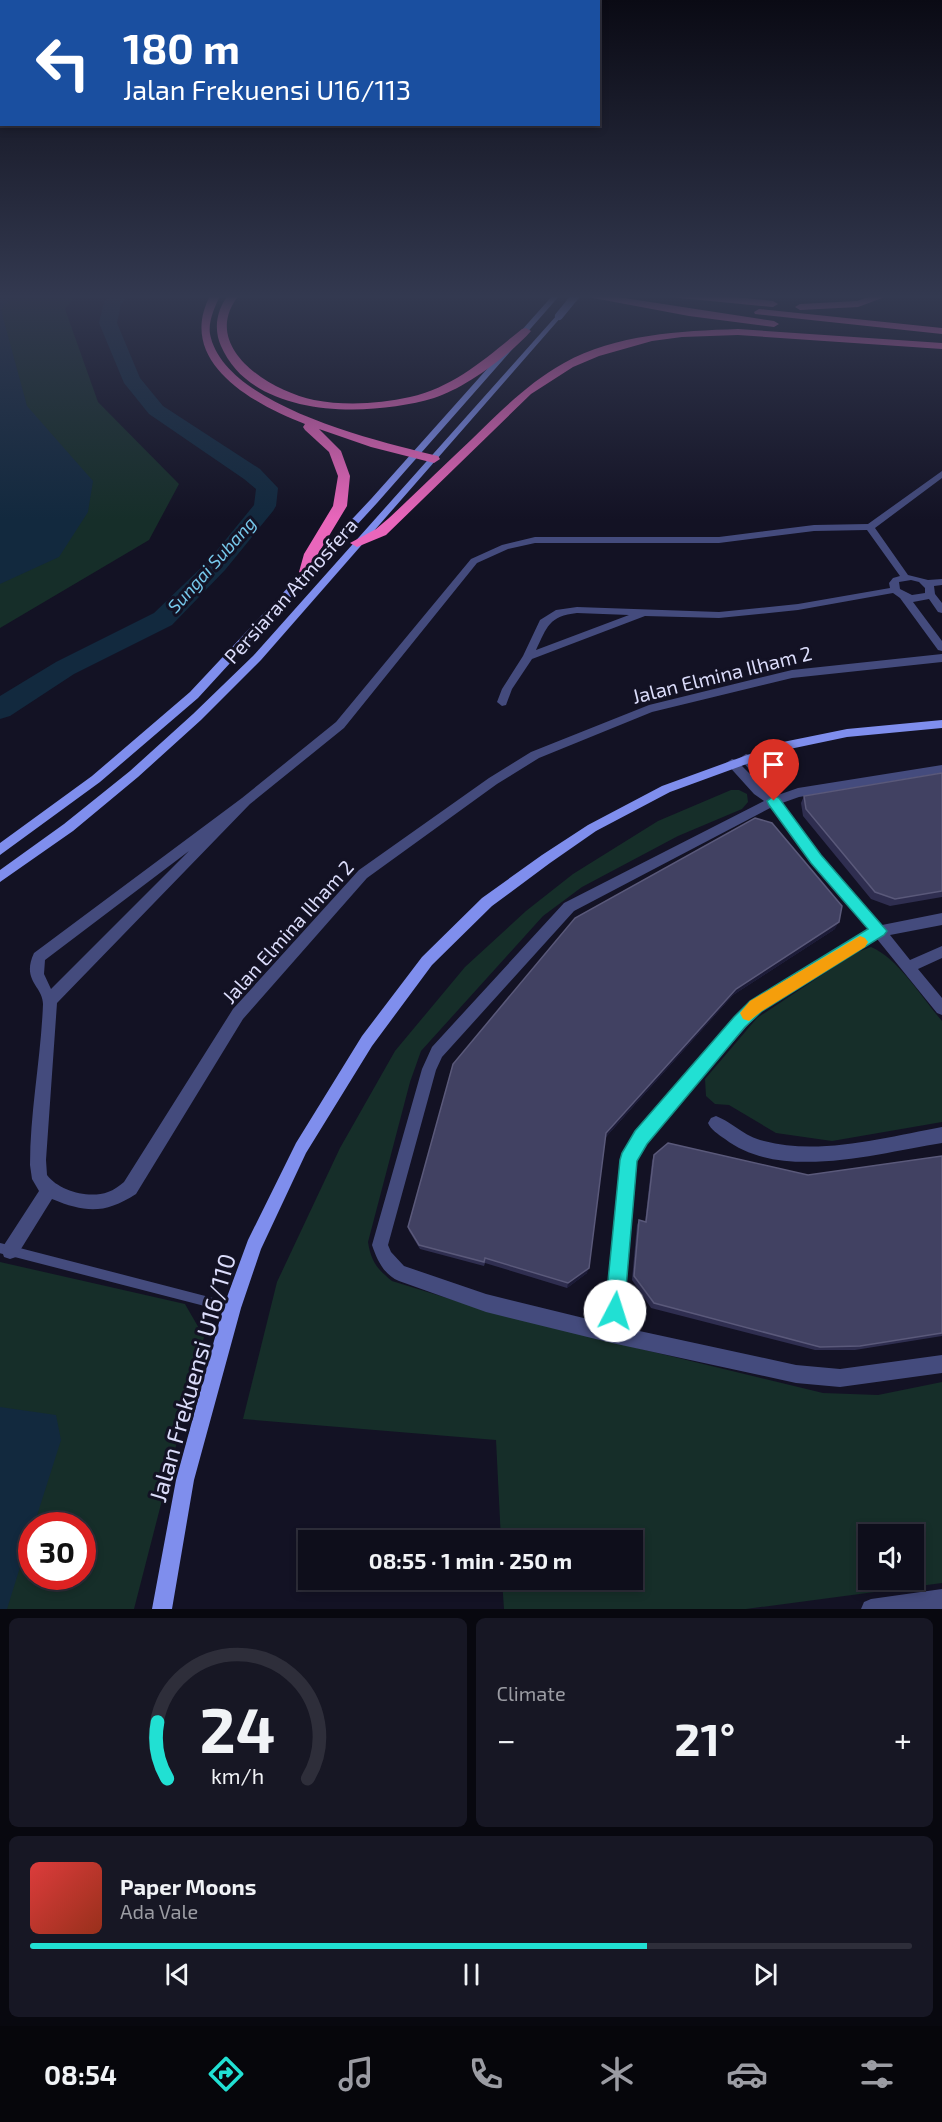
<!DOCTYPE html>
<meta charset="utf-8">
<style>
body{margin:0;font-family:"Exo 2",sans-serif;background:#171724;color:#f1f3f6;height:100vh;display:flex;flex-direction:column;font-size:22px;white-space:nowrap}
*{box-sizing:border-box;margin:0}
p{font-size:20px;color:#9b9ca3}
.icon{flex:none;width:33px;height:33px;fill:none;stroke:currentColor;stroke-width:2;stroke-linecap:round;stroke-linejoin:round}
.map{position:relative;height:1609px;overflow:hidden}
.sheet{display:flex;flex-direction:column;gap:9px;padding:9px;background:#08080f;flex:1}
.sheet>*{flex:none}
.hud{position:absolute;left:0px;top:0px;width:600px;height:126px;box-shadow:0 3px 9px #0003,0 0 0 2px #2e2e3a;background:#1a4fa0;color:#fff;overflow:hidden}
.buttons{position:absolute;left:858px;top:1524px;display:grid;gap:12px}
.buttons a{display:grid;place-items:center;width:66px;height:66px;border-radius:0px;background:#0e0e1b;box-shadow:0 3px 9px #0003,0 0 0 2px #2e2e3a;font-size:30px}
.speed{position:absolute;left:18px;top:1512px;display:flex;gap:12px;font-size:30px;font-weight:700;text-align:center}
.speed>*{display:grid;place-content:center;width:78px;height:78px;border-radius:50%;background:#0e0e1b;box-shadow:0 3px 9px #0003,0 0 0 2px #2e2e3a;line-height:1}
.speed .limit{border:9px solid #d22;background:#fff;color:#111}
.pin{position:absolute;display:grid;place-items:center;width:51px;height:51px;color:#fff;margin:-62px -26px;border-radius:50% 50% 50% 0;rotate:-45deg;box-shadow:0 0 6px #0007}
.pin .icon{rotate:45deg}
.me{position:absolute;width:66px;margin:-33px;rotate:5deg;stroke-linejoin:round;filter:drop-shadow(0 0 4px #0008)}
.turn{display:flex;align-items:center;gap:21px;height:126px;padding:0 24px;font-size:27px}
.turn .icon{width:78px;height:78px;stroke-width:2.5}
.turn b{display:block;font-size:42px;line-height:51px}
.big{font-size:45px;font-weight:700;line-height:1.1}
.sheet .widget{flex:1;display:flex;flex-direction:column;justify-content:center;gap:9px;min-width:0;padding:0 21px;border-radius:9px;background:#171724}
.sheet .dial{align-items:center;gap:0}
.dial svg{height:156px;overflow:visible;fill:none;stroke:#2e2e3a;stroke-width:7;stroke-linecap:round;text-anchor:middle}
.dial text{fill:#f1f3f6;stroke:none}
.song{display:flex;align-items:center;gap:18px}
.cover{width:72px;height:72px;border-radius:9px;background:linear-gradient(135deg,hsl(0 70% 55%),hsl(10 70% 35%))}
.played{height:6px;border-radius:3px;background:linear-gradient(90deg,#21e0d3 70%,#2e2e3a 70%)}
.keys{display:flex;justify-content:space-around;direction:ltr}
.heat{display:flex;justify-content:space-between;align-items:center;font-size:33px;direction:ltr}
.sheet .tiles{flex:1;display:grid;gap:9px;grid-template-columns:1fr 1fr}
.widget:last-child{grid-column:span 2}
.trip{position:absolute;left:298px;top:1530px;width:345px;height:60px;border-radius:0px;background:#0e0e1b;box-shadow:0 3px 9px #0003,0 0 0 2px #2e2e3a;font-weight:700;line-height:60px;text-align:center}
.tabs{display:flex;height:96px;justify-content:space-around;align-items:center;background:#06060b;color:#9b9ca3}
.tabs .icon{width:42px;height:42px}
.tabs .selected{color:#21e0d3}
.tabs b{font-size:27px;color:#f1f3f6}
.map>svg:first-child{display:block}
</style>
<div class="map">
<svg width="942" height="1609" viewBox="0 0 942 1609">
<rect width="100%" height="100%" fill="#131224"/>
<path fill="#162e29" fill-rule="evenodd" d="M0 294H76L65 309 98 402 179 484 149 540 0 628Z
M731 790H739L747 794 748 802 742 809 678 836 582 887 543 916 421 1051 410 1082 368 1242C371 1261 377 1269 392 1281L505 1316 823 1393 878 1395 942 1382V1583L746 1609H504L502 1580H633V1540H501L496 1440 243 1419 277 1282 340 1148 395 1051 465 967 526 911 573 874 658 821ZM868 1534H914V1580H868Z
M871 947C898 958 923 999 942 1021V1122L832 1141 776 1133 729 1105 715 1104 706 1096 705 1079 757 1018 855 953Z
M0 1262 185 1304 204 1337 134 1609H0ZM32 1526H82V1576H32Z"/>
<path fill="#12293e" d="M0 294H14L1 310 27 406 93 481 88 512 59 557 0 584Z
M0 1407 56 1415 61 1440 34 1525 32 1526 31 1532 7 1609H0Z"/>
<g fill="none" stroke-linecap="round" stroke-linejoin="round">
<path fill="#12293e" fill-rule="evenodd" d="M112 294H131L121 304 117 323 140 378 163 406 260 469 278 488 276 506 273 511 225 570 172 625 74 674 10 716 0 719V696L56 662 154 613 209 560 254 505 256 489 244 479 149 414 124 383 99 323 104 302Z"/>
<path stroke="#444b7d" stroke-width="10" d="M0 1248 232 1308"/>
<path fill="#444b7d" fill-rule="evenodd" d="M942 471V478L875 528 908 575 928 580 942 579V585L934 586 935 594 942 603V613L938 612 929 599 913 602 942 641V651L938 650 900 598 893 593 798 610 719 618 645 616 532 659 512 689 506 705 502 706 497 702 502 689 523 656 540 620 556 610 577 607 719 612 798 604 890 588 889 583 893 578 900 576 867 530 814 531 719 543H535L508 549 477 563 344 728 250 804 57 1003 46 1160 47 1175C59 1191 89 1199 108 1192 114 1190 119 1186 124 1182L233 1009 359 870 489 778 531 752 649 705 792 670 942 654V662L792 678 652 712 539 758 497 784 367 878 243 1019 136 1194C105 1214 86 1213 52 1199L16 1257 10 1259 4 1257 2 1251 4 1245 39 1191 32 1179 30 1165C30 1111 41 1058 43 1004 43 986 21 981 34 953L242 798 336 722 471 559 502 545 535 537H719L814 525 868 524ZM911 580 919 582 925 588V593L912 595 900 589 899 582ZM577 613 629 615 536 650C547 627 549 616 577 613ZM189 851 51 989 44 974 45 960Z
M746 754 750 755 774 784 778 795 798 788 942 765V773L799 797 782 803 820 855 882 925 942 913V925L890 935 910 960 942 946V958L918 969 942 998V1015L937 1013 877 939 761 1010 646 1142 637 1161 621 1327 796 1365 840 1369 942 1355V1373L840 1387 796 1383 612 1343 486 1312 399 1281C384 1275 377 1260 372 1245L422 1069 432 1047 564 903 764 801 754 794 726 763 732 759 736 760 765 789 740 758ZM772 807 812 863 870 930 751 1002 636 1132 621 1160 604 1323 486 1294 404 1266 391 1252 388 1245 436 1070 442 1057 574 911Z
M716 1116C734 1123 743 1136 764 1141 819 1156 887 1137 942 1127V1143C878 1153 781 1182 725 1139 718 1134 711 1130 708 1123L711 1118Z
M942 1589V1609H861L864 1602 871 1599Z"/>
<path fill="#7f8eed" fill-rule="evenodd" d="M554 294H561L377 503 198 698 100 782 0 855V843L92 776 190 692 371 499Z
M557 315 562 316 261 660 201 720 138 777 73 831 0 882V870L64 824 130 771 193 714 253 656Z
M942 720V728L847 737 785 750 670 792 596 831 550 863 492 906 432 965 372 1046 306 1153 261 1249 241 1308 194 1480 172 1609H152L176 1480 223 1308 248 1240 296 1143 362 1036 422 957 482 898 542 855 588 825 662 786 783 742 847 729Z"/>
<path fill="#e966bb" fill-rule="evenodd" d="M211 294H221C215 306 208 321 210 334 224 406 378 441 438 456L440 459 434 463 371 447 319 429 341 451 350 476 347 506 318 554 311 575 306 576 299 572 304 554 333 506 338 476 329 452 305 430 303 427 305 424C253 404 174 361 211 294Z
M229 294H240C197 345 269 391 314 400 345 406 379 404 410 397 455 387 487 357 522 329L526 328 531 331C511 354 464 389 434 398 370 417 253 420 221 346 213 328 217 309 229 294Z
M572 294H598L774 321 779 324 774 327 689 316Z
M665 294H706L773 301 778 304 773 307 670 297Z
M877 294H893L858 307 800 310 795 307 800 304 857 301Z
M759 309 942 328V334L755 314 754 312Z
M738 329 942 343V349L738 335 682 337 652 341 599 356 573 367 531 394 386 535 357 547 350 543 376 529 389 518C417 492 444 465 472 439 501 411 528 383 564 363 616 334 680 331 738 329Z"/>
<path stroke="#7f8eed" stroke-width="8" d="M559 316 577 294"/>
</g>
<path fill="#2f2e50" d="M942 773V897L890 906 871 899 803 816 801 803 804 796Z
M835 929 733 995 605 1138 587 1273 567 1288 485 1263 484 1266 420 1249 409 1231 408 1227 453 1064Z
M654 1155 808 1175 942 1156V1336L855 1350H815L651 1308 632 1280 637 1225 639 1220 645 1222 652 1161Z"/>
<path fill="#1c1b37" d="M839 922 835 929 733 995 604 1139 606 1133 736 989Z
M589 1268 587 1273 567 1288 568 1283Z"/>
<path fill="#414162" stroke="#5a597a" stroke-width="1.5" d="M942 773V891L895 899 875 892 806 809 804 796Z
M755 818 772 823 842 906 839 922 736 989 606 1133 589 1268 568 1283 485 1258 484 1262 419 1245 408 1227 453 1064 575 918Z
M668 1143 808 1175 942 1156V1333L860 1346 820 1347 654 1303 634 1276 639 1220 646 1222 654 1155Z"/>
<linearGradient id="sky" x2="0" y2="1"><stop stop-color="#0a0a14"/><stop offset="0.57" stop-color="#333950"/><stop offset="1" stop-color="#333950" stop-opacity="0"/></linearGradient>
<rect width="942" height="520" fill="url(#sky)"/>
<path fill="#21e0d3" stroke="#159289" stroke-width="1.5" d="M774 796 779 798 821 855 887 931 884 935 762 1011 745 1027 647 1144 637 1161 624 1311 622 1318 615 1320 608 1318 605 1311 620 1160 622 1153 635 1131 734 1017 750 1001 868 929 811 863 769 805 767 801Z"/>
<path fill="#f59e0b" d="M860 936 865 938 868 942 865 947 762 1011 749 1021 743 1019 740 1013 750 1001Z"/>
<g text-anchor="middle" stroke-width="6" stroke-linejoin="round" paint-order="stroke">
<g font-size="18" font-style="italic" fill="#77c9ec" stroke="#131224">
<text transform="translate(212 565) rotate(-48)" y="6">Sungai Subang</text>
</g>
<g font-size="20" fill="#dbdcfa" stroke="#131224">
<text transform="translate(291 591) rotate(-48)" y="7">Persiaran Atmosfera</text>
<text transform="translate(722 675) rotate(-14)" y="7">Jalan Elmina Ilham 2</text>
<text transform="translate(288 932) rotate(-48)" y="7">Jalan Elmina Ilham 2</text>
</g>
<g font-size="24" fill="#dbdcfa" stroke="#131224">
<text transform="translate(193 1378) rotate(-74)" y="8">Jalan Frekuensi U16/110</text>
</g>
</g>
</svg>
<div class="buttons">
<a><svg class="icon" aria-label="sound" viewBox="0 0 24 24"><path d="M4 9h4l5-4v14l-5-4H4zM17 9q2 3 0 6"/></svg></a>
</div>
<div class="speed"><div class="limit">30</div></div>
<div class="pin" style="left:774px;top:801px;background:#d93025"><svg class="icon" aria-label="arrive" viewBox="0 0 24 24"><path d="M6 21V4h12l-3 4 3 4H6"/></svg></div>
<svg class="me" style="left:615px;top:1311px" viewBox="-20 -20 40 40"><circle r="19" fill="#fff"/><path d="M0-13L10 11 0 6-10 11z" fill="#21e0d3"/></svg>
<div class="trip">08:55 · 1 min · 250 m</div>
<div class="hud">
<div class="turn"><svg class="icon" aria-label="left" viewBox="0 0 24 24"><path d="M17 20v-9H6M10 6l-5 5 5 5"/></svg><div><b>180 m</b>Jalan Frekuensi U16/113</div></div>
</div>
</div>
<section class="sheet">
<div class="tiles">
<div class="widget dial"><svg viewBox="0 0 100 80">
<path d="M14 69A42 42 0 1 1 86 69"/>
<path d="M14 69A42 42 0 0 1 9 40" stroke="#21e0d3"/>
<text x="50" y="56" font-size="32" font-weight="700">24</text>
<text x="50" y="72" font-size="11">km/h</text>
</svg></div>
<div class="widget"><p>Climate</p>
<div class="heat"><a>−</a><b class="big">21°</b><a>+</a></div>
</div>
<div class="widget">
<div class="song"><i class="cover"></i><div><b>Paper Moons</b><p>Ada Vale</p></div></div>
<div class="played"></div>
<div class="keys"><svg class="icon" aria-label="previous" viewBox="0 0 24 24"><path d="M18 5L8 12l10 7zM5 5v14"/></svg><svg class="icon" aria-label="pause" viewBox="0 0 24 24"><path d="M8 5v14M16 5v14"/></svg><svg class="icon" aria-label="next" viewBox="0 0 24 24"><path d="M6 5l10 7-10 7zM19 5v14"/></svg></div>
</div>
</div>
</section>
<nav class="tabs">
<b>08:54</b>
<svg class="icon selected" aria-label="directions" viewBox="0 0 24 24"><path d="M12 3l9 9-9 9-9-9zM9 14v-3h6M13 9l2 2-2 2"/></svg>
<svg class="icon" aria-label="music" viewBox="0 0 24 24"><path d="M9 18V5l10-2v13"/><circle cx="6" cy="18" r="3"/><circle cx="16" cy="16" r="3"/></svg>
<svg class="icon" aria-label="phone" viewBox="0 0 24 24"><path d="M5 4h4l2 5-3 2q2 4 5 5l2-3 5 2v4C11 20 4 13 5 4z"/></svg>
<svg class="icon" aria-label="climate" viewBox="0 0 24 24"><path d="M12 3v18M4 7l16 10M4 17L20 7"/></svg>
<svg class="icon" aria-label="car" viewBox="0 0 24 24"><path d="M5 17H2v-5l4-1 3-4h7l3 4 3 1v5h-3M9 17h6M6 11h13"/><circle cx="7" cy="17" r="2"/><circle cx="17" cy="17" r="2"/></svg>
<svg class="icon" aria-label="filters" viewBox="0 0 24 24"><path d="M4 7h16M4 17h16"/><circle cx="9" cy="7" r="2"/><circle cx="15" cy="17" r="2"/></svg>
</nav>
